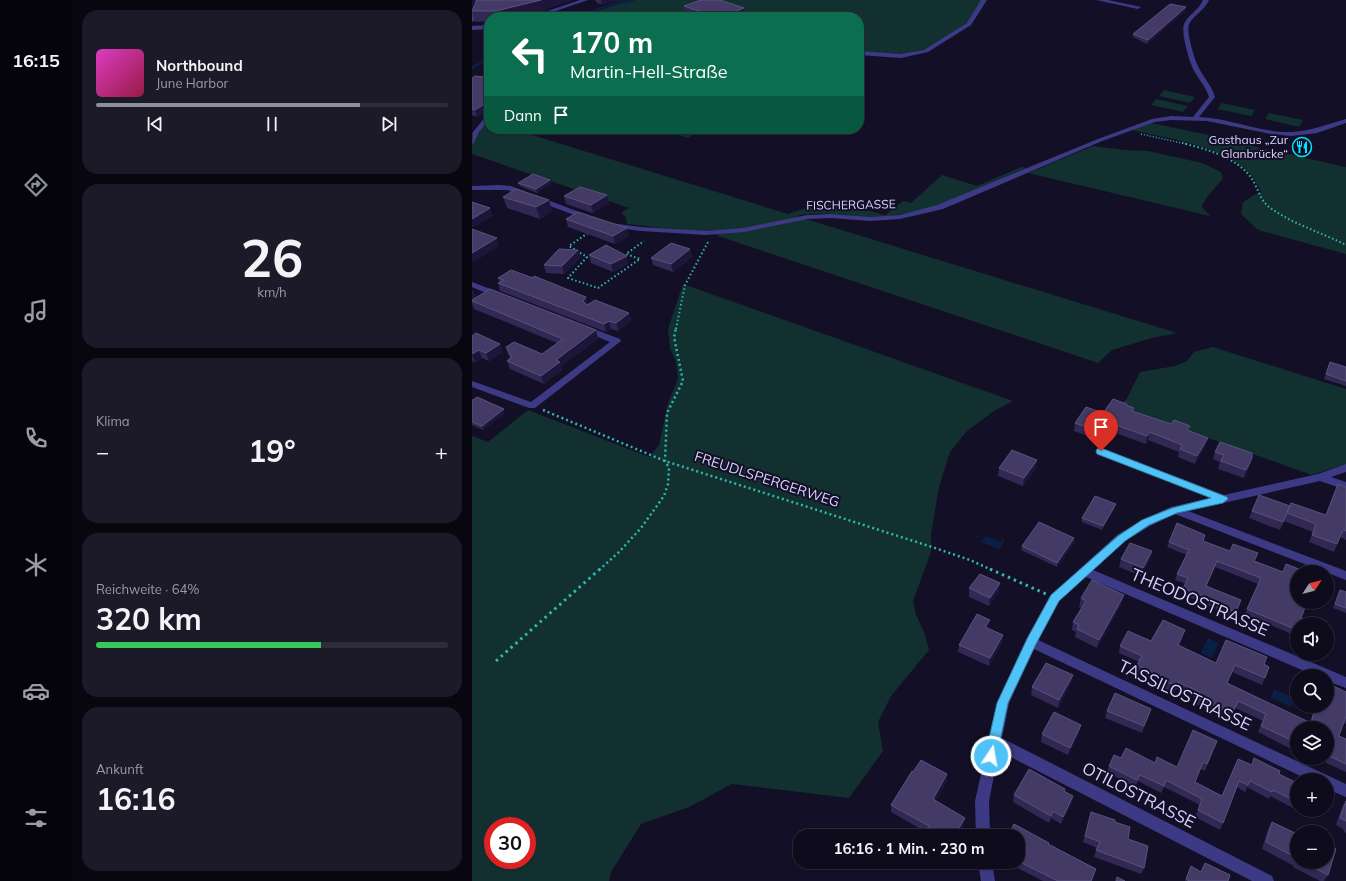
<!DOCTYPE html>
<html lang="de">
<meta charset="utf-8">
<style>
body{margin:0;font-family:Mulish,sans-serif;background:#1c1929;color:#f1f3f6;height:100vh;display:flex;flex-direction:column;font-size:15px;white-space:nowrap}
*{box-sizing:border-box;margin:0}
p{font-size:13px;color:#9b9ba3}
.icon{flex:none;width:22px;height:22px;fill:none;stroke:currentColor;stroke-width:2;stroke-linecap:round;stroke-linejoin:round}
.map{position:relative;flex:1;overflow:hidden}
.sheet{display:flex;flex-direction:column;gap:10px;padding:10px;background:#08060f;width:400px}
.sheet>*{flex:none}
.top-card{position:absolute;left:12px;top:12px;width:380px;height:122px;border-radius:16px;box-shadow:0 1px 3px #0004,0 0 0 1px #2e2b3b;background:#0b6e4f;color:#fff;overflow:hidden}
.needle{width:26px;rotate:54deg}
.tools{position:absolute;left:818px;top:565px;display:grid;gap:8px}
.tools a{display:grid;place-items:center;width:44px;height:44px;border-radius:50%;background:#0e0b1c;box-shadow:0 1px 3px #0004,0 0 0 1px #2e2b3b;font-size:20px}
.speed{position:absolute;left:12px;top:817px;display:flex;gap:8px;font-size:20px;font-weight:700;text-align:center}
.speed>*{display:grid;place-content:center;width:52px;height:52px;border-radius:50%;background:#0e0b1c;box-shadow:0 1px 3px #0004,0 0 0 1px #2e2b3b;line-height:1}
.speed .limit{border:6px solid #d22;background:#fff;color:#111}
.pin{position:absolute;display:grid;place-items:center;width:34px;height:34px;color:#fff;margin:-41px -17px;border-radius:50% 50% 50% 0;rotate:-45deg;box-shadow:0 0 4px #0007}
.pin .icon{rotate:45deg}
.me{position:absolute;width:44px;margin:-22px;rotate:12deg;stroke-linejoin:round;filter:drop-shadow(0 0 3px #0008)}
.turn{display:flex;align-items:center;gap:14px;height:84px;padding:0 20px;font-size:18px}
.turn .icon{width:52px;height:52px;stroke-width:2.5}
.turn b{display:block;font-size:28px;line-height:34px}
.then{display:flex;align-items:center;height:38px;padding:0 20px;background:#0003;gap:8px;font-size:15px}
.big{font-size:30px;font-weight:700;line-height:1.1}
.sheet .tile{flex:1;display:flex;flex-direction:column;justify-content:center;gap:6px;min-width:0;padding:0 14px;border-radius:16px;background:#1c1929}
.sheet .dial{align-items:center;gap:0}
.dial b{font-size:52px;line-height:1}
.song{display:flex;align-items:center;gap:12px}
.cover{width:48px;height:48px;border-radius:6px;background:linear-gradient(135deg,hsl(310 70% 55%),hsl(340 70% 35%))}
.played{height:4px;border-radius:2px;background:linear-gradient(90deg,#8c9099 75%,#2e2b3b 75%)}
.keys{display:flex;justify-content:space-around;direction:ltr}
.heat{display:flex;justify-content:space-between;align-items:center;font-size:22px;direction:ltr}
.charge{height:6px;border-radius:3px;background:linear-gradient(90deg,#34c759 64%,#2e2b3b 0)}
.trip{position:absolute;left:321px;top:829px;width:232px;height:40px;border-radius:16px;background:#0e0b1c;box-shadow:0 1px 3px #0004,0 0 0 1px #2e2b3b;font-weight:700;line-height:40px;text-align:center}
main{display:flex;flex:1;min-height:0}
.tabs{display:flex;flex-direction:column;width:72px;justify-content:space-around;align-items:center;background:#06040b;color:#9b9ba3}
.tabs .icon{width:28px;height:28px}
.tabs .current{color:#8c9099}
.tabs b{font-size:18px;color:#f1f3f6}
.map>svg:first-child{display:block}
</style>
<main>
<nav class="tabs">
<b>16:15</b>
<svg class="icon current" aria-label="directions" viewBox="0 0 24 24"><path d="M12 3l9 9-9 9-9-9zM9 14v-3h6M13 9l2 2-2 2"/></svg>
<svg class="icon" aria-label="music" viewBox="0 0 24 24"><path d="M9 18V5l10-2v13"/><circle cx="6" cy="18" r="3"/><circle cx="16" cy="16" r="3"/></svg>
<svg class="icon" aria-label="phone" viewBox="0 0 24 24"><path d="M5 4h4l2 5-3 2q2 4 5 5l2-3 5 2v4C11 20 4 13 5 4z"/></svg>
<svg class="icon" aria-label="climate" viewBox="0 0 24 24"><path d="M12 3v18M4 7l16 10M4 17L20 7"/></svg>
<svg class="icon" aria-label="car" viewBox="0 0 24 24"><path d="M5 17H2v-5l4-1 3-4h7l3 4 3 1v5h-3M9 17h6M6 11h13"/><circle cx="7" cy="17" r="2"/><circle cx="17" cy="17" r="2"/></svg>
<svg class="icon" aria-label="filters" viewBox="0 0 24 24"><path d="M4 7h16M4 17h16"/><circle cx="9" cy="7" r="2"/><circle cx="15" cy="17" r="2"/></svg>
</nav>
<section class="sheet">
<div class="tile">
<div class="song"><i class="cover"></i><div><b>Northbound</b><p>June Harbor</p></div></div>
<div class="played"></div>
<div class="keys"><svg class="icon" aria-label="previous" viewBox="0 0 24 24"><path d="M18 5L8 12l10 7zM5 5v14"/></svg><svg class="icon" aria-label="pause" viewBox="0 0 24 24"><path d="M8 5v14M16 5v14"/></svg><svg class="icon" aria-label="next" viewBox="0 0 24 24"><path d="M6 5l10 7-10 7zM19 5v14"/></svg></div>
</div>
<div class="tile dial"><b>26</b><p>km/h</p></div>
<div class="tile"><p>Klima</p>
<div class="heat"><a>−</a><b class="big">19°</b><a>+</a></div>
</div>
<div class="tile"><p>Reichweite · 64%</p><b class="big">320 km</b><div class="charge"></div></div>
<div class="tile"><p>Ankunft</p><b class="big">16:16</b></div>
</section>
<div class="map">
<svg width="874" height="881" viewBox="0 0 874 881">
<rect width="100%" height="100%" fill="#130f26"/>
<path fill="#12302f" fill-rule="evenodd" d="M155 0H511L498 20 491 26 459 48 432 54 387 52V17H281L235 3 203 15 206 17H109L149 3 147 1Z
M692 90 723 97 718 103 687 96Z
M684 99 716 106 711 112 679 105Z
M750 103 783 110 779 116 745 109Z
M797 113 831 120 827 127 793 119Z
M16 121 17 129H41L316 214 358 200 413 215 431 201 439 203 470 175 505 186 549 167 555 168 459 208C440 212 421 217 401 217 376 217 349 210 324 216L705 333 680 338 640 350 626 363 246 236 243 231H217L155 224 154 217 149 213 157 208 0 154V132L6 133Z
M679 123 746 137 748 139 874 167V254L786 230 769 214 771 202 782 195 789 192C773 148 701 140 660 130Z
M185 129H230L216 138Z
M621 146 652 150 676 151 730 163 749 172 751 178C746 185 731 200 730 207L738 216 556 173Z
M211 284 541 401 522 411 495 431 478 452 467 487 459 535V552L441 601 444 615 452 632 457 650 419 696 406 722 411 751 377 798 260 784 217 807 169 824 139 872 137 881H0V436L16 442 56 410 177 457 187 445 196 403 206 379 204 362 198 348 196 329ZM21 826H55V860H21Z
M741 347 874 389V464L840 475 646 406 654 400 668 372 703 366 715 361 722 352Z"/>
<path fill="#0a1f44" d="M514 536 528 542 530 539 533 540 527 549 509 542Z
M736 638 747 643 740 658 729 653Z
M802 689 822 698 819 707 799 698Z"/>
<g fill="none" stroke-linecap="round" stroke-linejoin="round">
<path stroke="#0a1f44" stroke-width="2.5" d="M104 17 141 4 161 0
M0 68 17 58"/>
<path stroke="#2fb8b0" stroke-width="1.5" stroke-dasharray="1 2" stroke-linecap="butt" d="M669 134 714 144"/>
<path stroke="#2fb8b0" stroke-width="2" stroke-dasharray="1.5 2.5" stroke-linecap="butt" d="M710 143C734 149 765 157 780 179 786 188 788 200 797 207 820 224 849 232 874 245
M116 233 97 246 115 257 96 278 126 288 168 259 154 254 172 241
M204 329 213 285 236 242"/>
<path stroke="#2fb8b0" stroke-width="2.5" stroke-dasharray="2 3" stroke-linecap="butt" d="M71 410 193 461 460 547 498 560 520 570
M127 570 147 552 169 528 192 496 196 484 197 468 193 461 195 413 211 381 202 337 204 328"/>
<path stroke="#2fb8b0" stroke-width="3" stroke-dasharray="2.5 4" stroke-linecap="butt" d="M518 569 574 594
M24 661 128 569"/>
<path fill="#3d3a85" fill-rule="evenodd" d="M108 0H116L66 17H58Z
M509 0H515L499 25 456 52 429 58 387 55V51L429 54 452 50 495 23Z
M624 0H636L669 7 666 9Z
M731 0H737C732 11 722 15 717 24 714 31 722 57 725 64 730 76 739 84 743 97L727 117C758 118 788 133 820 132 839 131 856 124 874 119V123L845 133 819 136 799 134 735 121 699 120 683 122 630 141 471 209 428 219 398 221 359 218 335 219 272 232 234 235 169 231 138 227 134 225 138 223 169 227 234 231 272 228 335 215 359 214 398 217 428 215 465 205 626 139 680 119 699 116 721 117 737 97C733 84 723 76 719 64 716 56 709 32 712 24 716 15 727 10 731 0Z
M4 4 9 5 3 20 0 22V13Z
M17 25V29L0 30V26Z
M17 114V120L7 132 2 143 0 144 1 132 15 115Z
M27 185 39 186 120 217 119 219H113L35 190H0V186Z
M0 282 29 293 30 295 29 297H23L0 287Z
M114 326 148 339 149 341 63 408H57L0 387V381L59 402 138 342 111 331 110 329 111 327Z
M629 448 752 495 846 474 874 464V472L859 477 874 482V490L848 481 716 511 874 571V580L703 514 678 526 653 541 621 570 874 677V688L855 681V676H844L614 577 587 601 566 640 874 784V797L855 789V780H837L562 649 537 703 530 738 800 876 802 881H780L527 751 517 801 518 836H504L503 801 525 703 555 638 579 595 645 535 670 520 699 507 738 498 625 453 624 451Z
M506 862H520L523 881H509Z"/>
</g>
<path fill="#312854" d="M0 0H100L76 8V9L74 10 44 17H17V21L3 22 0 11 4 3Z
M123 0H148L130 4 125 3Z
M212 6 272 8 273 17H218L214 16Z
M713 11 675 44 661 37V34Z
M0 78H17V109L5 117 0 115Z
M78 180 79 184 65 193 48 186 46 183Z
M135 195 137 203 121 213 94 204 92 196Z
M31 197 80 211 68 219 35 208Z
M94 219 155 228 157 236 143 244 96 227Z
M218 249 220 257 201 272 181 265 179 258Z
M106 250 108 258 92 274 74 273 72 265Z
M117 255 156 264 141 272 119 263Z
M26 278 116 305 157 313 159 321 146 331 139 329 134 332 28 291 26 283 28 282Z
M0 290 4 297 124 330 126 339 89 366 90 370 72 384 38 369 35 361 38 358 36 355 34 347 70 354 85 343 2 309 0 304Z
M0 336 28 344 31 352 17 361 10 358 3 363 0 361Z
M858 362 874 367V386L852 379Z
M0 400 33 413 11 430 0 425Z
M655 405 662 408V411L716 431 733 446 723 464 706 457 707 452 676 440 674 444 629 428 622 438 602 431 603 423Z
M743 452 780 458 778 465 772 478 746 469 748 462 741 459Z
M565 460 564 468 551 486 526 476 527 468Z
M866 484 874 487V540L868 537 862 552 837 542 841 532 812 521 808 530 777 518 780 511 818 506 854 515Z
M643 508 630 530 610 522V518Z
M731 541 782 561 811 572H825V602H839L838 604 835 602 825 624V648L818 645 822 635 773 614 786 584 743 567 734 586 769 600 762 618 744 611 745 609 710 594 714 584 703 580 705 574 715 555 695 547 697 542Z
M602 543 585 567 549 550 550 546Z
M680 551 678 559 669 576 647 567 649 559Z
M497 588 527 591 517 606 497 597Z
M868 590 874 592V613L861 608Z
M609 598 650 603 625 648 603 637 604 632 600 630 601 622 610 608 607 607Z
M517 627V629L531 635 530 643 517 666 486 652 487 645Z
M711 637 707 646 744 663 792 664 797 667 790 685 760 672 755 683 838 723 842 709 836 706H855L874 692V724L871 723 867 736 874 739V772L854 763V761L849 758H855V728H825V752L786 732 791 721 763 708 758 721 723 704 725 698 704 689 702 693 683 685 684 681 664 672 667 662 647 653 648 646Z
M838 654H849L847 658Z
M601 675 599 683 586 708 559 695 560 687Z
M635 711 677 716 670 733 633 718Z
M607 733 596 755 569 742 570 734Z
M745 741 733 771 728 769 723 782 750 796 779 765 807 774 825 783V810L798 796 797 799 775 787 773 792 765 787 748 830 723 817 728 805 692 787 689 793 666 781 663 787 635 772 637 766 649 758 705 767Z
M441 772 475 781 463 801 492 825 486 836H454V832L419 812V805Z
M542 795 601 796 600 803 589 824 579 818 577 823 541 802Z
M874 800V834L871 829 864 825 870 807Z
M619 812 643 822 656 839 672 868 669 874 622 857 625 848 611 842Z
M800 822 825 834V862H855L856 875 852 881H848L821 867 822 866 790 849 796 829Z
M546 836 577 844 624 869 620 881H571L534 862H546Z
M733 863 756 881H713L719 866 729 872Z"/>
<path fill="#1d163a" d="M0 0H3V3L0 10Z
M69 0H100L76 8V9L74 10 44 17H26L24 11Z
M129 0H148L130 4Z
M714 7 713 11 675 44 676 40Z
M272 8 273 17H249Z
M17 101V109L5 117 3 110Z
M78 180 79 184 65 193 64 189Z
M135 195 137 203 121 213 119 205Z
M77 200 80 211 68 219 64 207Z
M18 208 21 216 0 228V219Z
M155 228 157 236 143 244 141 236Z
M25 238 27 246 0 263V253Z
M218 249 220 257 201 272 199 264Z
M106 250 108 258 92 274 90 266Z
M155 256 156 264 141 272 139 264Z
M2 291 5 299 0 301V293Z
M114 297 117 305 113 309 111 301Z
M157 313 159 321 146 331 144 323Z
M137 321 139 329 134 332 132 324Z
M124 330 126 339 89 366 90 370 72 384 69 376 84 360Z
M28 344 31 352 17 361 14 353Z
M7 350 10 358 3 363 0 354Z
M32 409 33 413 11 430 10 426Z
M630 420 629 428 622 438 623 430Z
M678 432 676 440 674 444 675 436Z
M736 438 733 446 723 464 725 456Z
M780 458 778 465 772 478 774 470Z
M565 460 564 468 551 486 552 478Z
M644 504 643 508 630 530 631 526Z
M602 538V543L585 567V563Z
M680 551 678 559 669 576 671 568Z
M745 561 743 567 732 591 734 586Z
M528 583 527 591 517 606 518 598Z
M652 595 650 603 625 648 627 640Z
M518 620 517 627 513 635V627Z
M713 630 711 637 704 652 706 645Z
M531 635 530 643 517 666 518 658Z
M601 675 599 683 586 708 587 700Z
M679 709 677 716 670 733 672 726Z
M609 725 607 733 596 755 598 748Z
M475 774V781L460 806 461 799Z
M601 796 600 803 589 824 591 817Z
M493 818 492 825 486 836H482Z"/>
<path fill="#433a66" stroke="#5a527e" d="M5 0H69L24 11H0Z
M229 0H248L272 8 249 17H244L212 6Z
M698 4 714 7 676 40 661 34Z
M3 76 13 77 17 78V101L3 110 0 109V78Z
M61 174 78 180 64 189 46 183Z
M108 187 135 195 119 205 92 196Z
M44 189 77 200 64 207 31 197Z
M0 202 18 208 0 219Z
M106 212 155 228 141 236 94 219Z
M0 229 25 238 0 253Z
M199 243 218 249 199 264 179 258Z
M134 245 155 256 139 264 117 255Z
M87 249 106 250 90 266 72 265Z
M39 270 61 278 62 276 114 297 111 301 115 305 123 300 157 313 144 323 137 321 132 324 26 283 32 280 26 278Z
M18 289 124 330 84 360 88 362 69 376 35 361 40 357 34 347 42 342 70 354 91 339 0 301V300Z
M4 333 28 344 14 353 7 350 0 354V336Z
M858 362 874 367V381L854 374Z
M5 397 32 409 10 426 0 422V400H1Z
M641 399 655 404 654 405 662 408 660 411 699 424 702 420 718 426 715 430 736 438 725 456 708 449 710 445 678 432 675 436 630 420 623 430 603 423 614 407 631 413Z
M748 442 780 453V458L774 470 749 461 752 455 743 452Z
M540 450 565 460 552 478 527 468Z
M866 484 874 487V531L871 530 865 544 840 535 844 524 815 513 811 522 780 511 787 495 818 506 815 512 819 503 854 515Z
M623 496 644 504 631 526 610 518Z
M567 522 602 538 585 563 550 546Z
M705 523 733 535 731 541 758 551 761 544 786 553 782 561 811 572 814 564 832 571 831 572H825V602H835L829 618 844 624H825V642L821 640 825 630 775 609 789 578 745 561 734 586 769 600 764 612 746 605 747 603 711 588 716 578 705 574 717 550 697 542Z
M658 543 680 551 671 568 649 559Z
M508 574 528 583 518 598 497 588Z
M620 580 652 595 627 640 605 629 607 625 601 622 614 601 609 598Z
M868 590 874 592V608L863 604Z
M505 614 518 620 513 627 531 635 518 658 487 645Z
M691 620 713 630 706 645 744 663 754 640 795 657 792 664 797 667 793 678 763 665 755 683 839 723 844 706H855V683L874 692V716L867 736 874 739V764L857 756 858 754 855 753V728H825V743L789 726 794 714 766 701 760 714 725 698 728 692 706 682 705 686 685 678 686 675 665 665 670 656 648 646 656 631 679 641Z
M855 629 858 630 855 639Z
M574 663 601 675 587 700 560 687Z
M643 693 679 709 672 726 635 711Z
M582 712 609 725 598 748 570 734Z
M721 730 745 741 735 764 731 762 723 782 750 796 766 759 780 765 782 758 808 771 807 774 825 783V802L801 790 800 792 778 781 776 785 767 781 751 823 726 810 730 799 694 780 692 786 668 775 665 780 637 766 642 755 649 758 654 748 683 763 685 757 705 767Z
M449 760 475 774 461 799 493 818 482 836H464L454 830 457 826 419 805 440 771 441 772Z
M557 769 593 789 592 791 601 796 591 817 581 811 579 816 542 795Z
M874 801V821L868 818Z
M619 812 643 820V822L658 827 656 839 676 846 672 868 624 850 628 842 613 836Z
M800 822 825 834V858L794 842Z
M542 824 577 843 576 844 624 869 619 881H586L546 861V836H536Z
M855 844 864 849 856 875 830 862H855Z
M733 863 758 875 756 881H717L714 879 719 866 729 872Z
M645 877 653 881H644Z"/>
<path fill="#4fc3f7" stroke="#337fa1" d="M629 448 755 497 756 499 751 503 705 513 677 525 653 541 587 601 564 644 536 703 525 756 524 760 519 762 515 760 513 756 525 703 555 639 579 595 646 536 670 520 700 508 739 498 625 454 624 451 625 449Z"/>
<defs>
<symbol id="restaurant-ring" viewBox="-11 -11 22 22"><circle r="9.5" fill="#130f26" stroke="#00e5ff" stroke-width="1.5"/><path d="M-5-6h1v4h1v-4h1v4h1v-4h1v5L-1.5 .5V6h-2V.5L-5-1ZM5-6V6H3V1.5H1.5Q1.5-4 5-6Z" fill="#00e5ff"/></symbol>
</defs>
<g fill-rule="evenodd">
<use href="#restaurant-ring" x="819" y="136" width="22" height="22"/>
</g>
<g text-anchor="middle" stroke-width="4" stroke-linejoin="round" paint-order="stroke">
<g font-size="12" fill="#d9d4ff" stroke="#130f26" text-anchor="end">
<text x="816" y="144">Gasthaus „Zur<tspan x="816" dy="14">Glanbrücke“</tspan></text>
</g>
<g font-size="12" fill="#d9d4ff" stroke="#130f26">
<text transform="translate(379 205) rotate(-1)" y="4">FISCHERGASSE</text>
</g>
<g font-size="14" fill="#d9d4ff" stroke="#130f26">
<text transform="translate(295 479) rotate(18)" y="5">FREUDLSPERGERWEG</text>
</g>
<g font-size="17" fill="#d9d4ff" stroke="#130f26">
<text transform="translate(728 602) rotate(23)" y="6">THEODOSTRASSE</text>
<text transform="translate(713 695) rotate(25)" y="6">TASSILOSTRASSE</text>
<text transform="translate(667 795) rotate(27)" y="6">OTILOSTRASSE</text>
</g>
</g>
</svg>
<div class="tools">
<a><svg class="needle" viewBox="-14 -14 28 28"><path d="M0-13l5 13h-10z" fill="#e53935"/><path d="M0 13l5-13h-10z" fill="#9b9ba3"/></svg></a>
<a><svg class="icon" aria-label="sound" viewBox="0 0 24 24"><path d="M4 9h4l5-4v14l-5-4H4zM17 9q2 3 0 6"/></svg></a>
<a><svg class="icon" aria-label="search" viewBox="0 0 24 24"><circle cx="10" cy="10" r="6"/><path d="M15 15l6 6"/></svg></a>
<a><svg class="icon" aria-label="layers" viewBox="0 0 24 24"><path d="M12 4l9 5-9 5-9-5zM3 14l9 5 9-5"/></svg></a>
<a>+</a>
<a>−</a>
</div>
<div class="speed"><div class="limit">30</div></div>
<div class="pin" style="left:629px;top:451px;background:#d93025"><svg class="icon" aria-label="arrive" viewBox="0 0 24 24"><path d="M6 21V4h12l-3 4 3 4H6"/></svg></div>
<svg class="me" style="left:519px;top:756px" viewBox="-20 -20 40 40"><circle r="17" fill="#4fc3f7" stroke="#fff" stroke-width="3"/><path d="M0-11L8 9 0 5-8 9z" fill="#fff"/></svg>
<div class="trip">16:16 · 1 Min. · 230 m</div>
<div class="top-card">
<div class="turn"><svg class="icon" aria-label="left" viewBox="0 0 24 24"><path d="M17 20v-9H6M10 6l-5 5 5 5"/></svg><div><b>170 m</b>Martin-Hell-Straße</div></div>
<div class="then">Dann<svg class="icon" aria-label="arrive" viewBox="0 0 24 24"><path d="M6 21V4h12l-3 4 3 4H6"/></svg></div>
</div>
</div>
</main>
